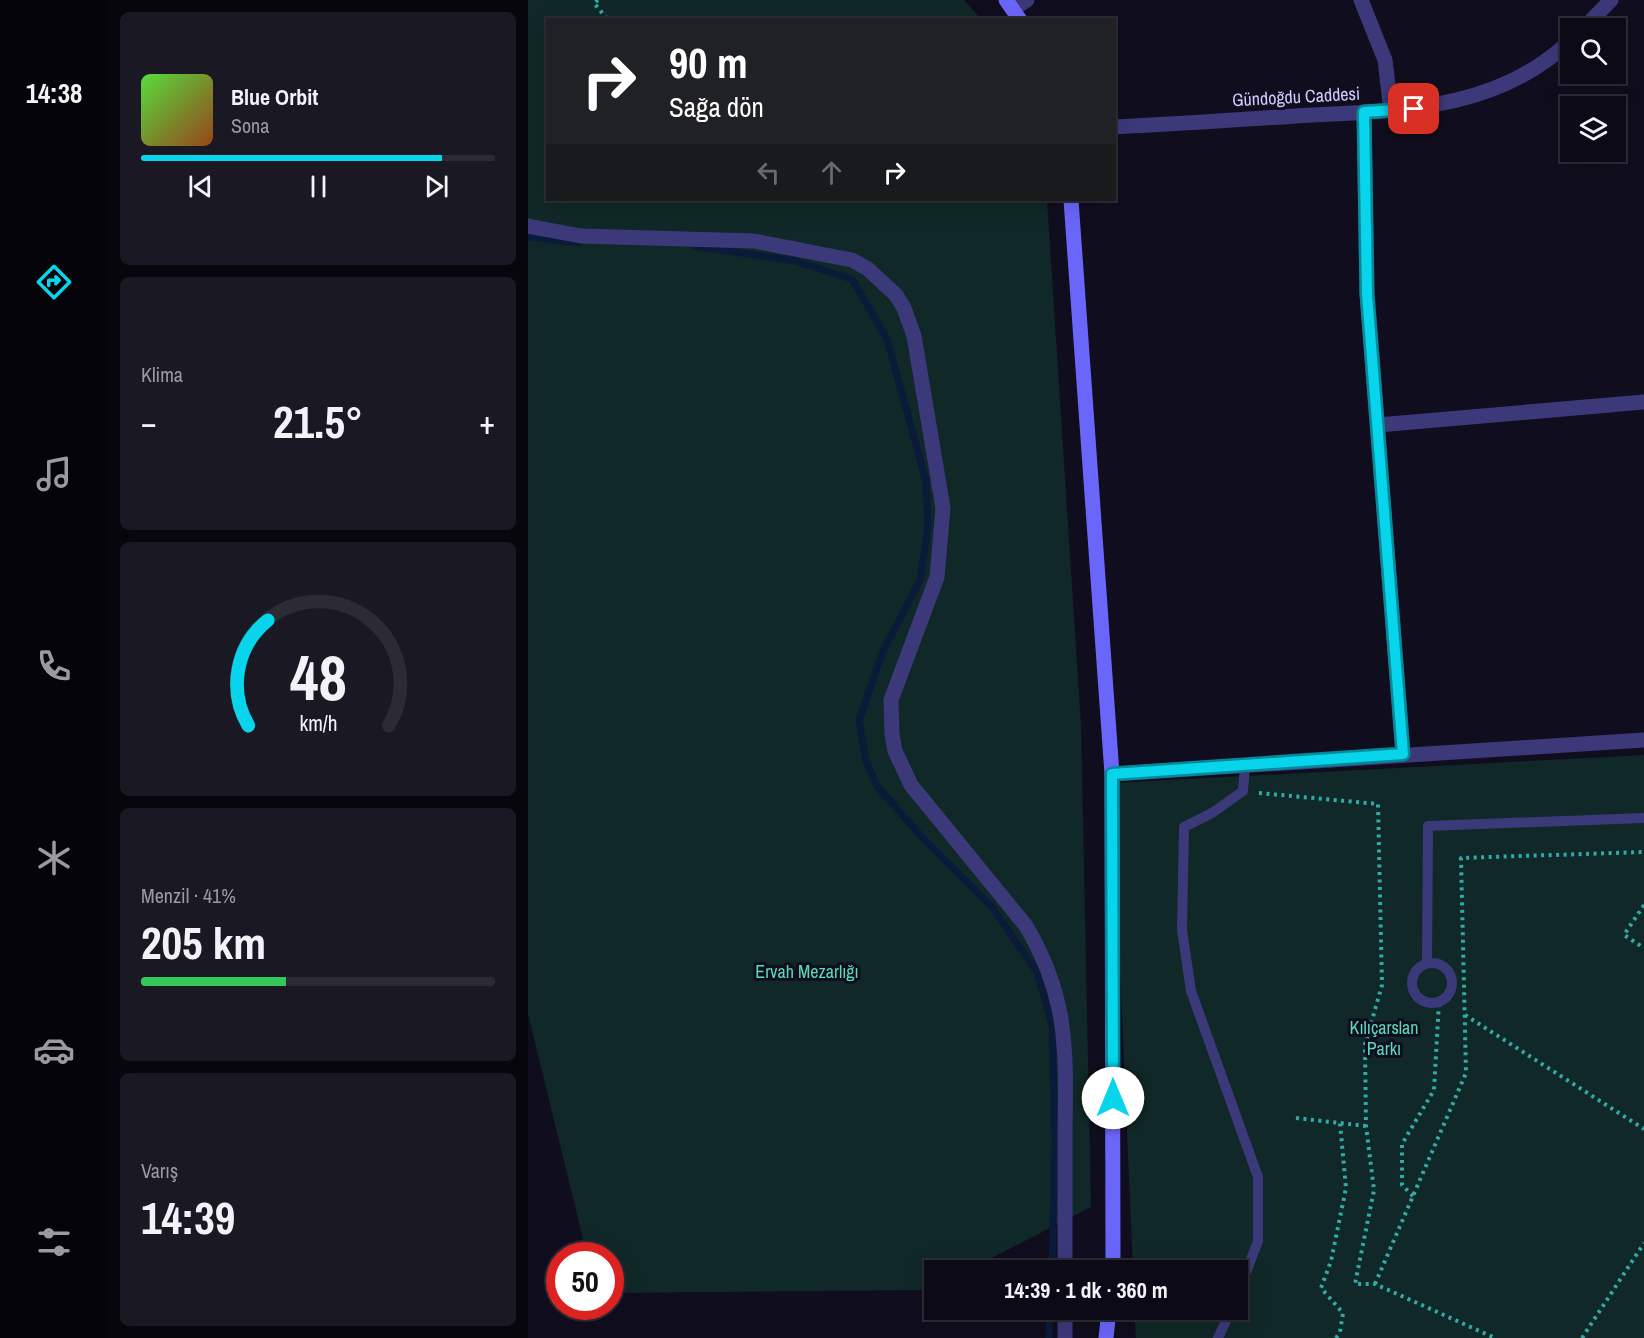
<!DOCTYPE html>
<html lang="tr">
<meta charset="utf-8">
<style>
body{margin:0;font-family:"Archivo Narrow",sans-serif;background:#1a1823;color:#f1f3f6;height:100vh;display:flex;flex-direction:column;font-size:22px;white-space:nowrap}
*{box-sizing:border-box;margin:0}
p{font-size:20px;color:#9a9aa1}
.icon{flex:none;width:33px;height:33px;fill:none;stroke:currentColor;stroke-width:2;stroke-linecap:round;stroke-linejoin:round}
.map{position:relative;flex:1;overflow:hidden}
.drawer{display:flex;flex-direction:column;gap:12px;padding:12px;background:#07060c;width:420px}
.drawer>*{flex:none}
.banner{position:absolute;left:18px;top:18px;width:570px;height:183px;border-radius:0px;box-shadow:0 6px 24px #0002,0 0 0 2px #2c2b35;background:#202124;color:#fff;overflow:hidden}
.tools{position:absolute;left:1032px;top:18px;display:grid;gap:12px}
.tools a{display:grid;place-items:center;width:66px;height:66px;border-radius:0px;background:#0c0a16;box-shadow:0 6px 24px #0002,0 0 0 2px #2c2b35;font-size:30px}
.speed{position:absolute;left:18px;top:1242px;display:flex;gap:12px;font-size:30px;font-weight:700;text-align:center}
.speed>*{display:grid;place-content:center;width:78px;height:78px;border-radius:50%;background:#0c0a16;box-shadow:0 6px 24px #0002,0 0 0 2px #2c2b35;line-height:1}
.speed .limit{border:9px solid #d22;background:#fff;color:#111}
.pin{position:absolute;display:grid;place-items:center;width:51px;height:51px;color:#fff;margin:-26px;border-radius:12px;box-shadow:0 3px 9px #0006}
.me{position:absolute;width:66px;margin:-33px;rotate:0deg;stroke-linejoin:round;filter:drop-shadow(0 0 4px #0008)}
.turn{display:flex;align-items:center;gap:21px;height:126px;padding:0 24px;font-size:27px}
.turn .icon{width:78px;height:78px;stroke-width:2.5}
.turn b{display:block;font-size:42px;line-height:51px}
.lanes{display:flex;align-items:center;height:57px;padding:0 24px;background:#0003;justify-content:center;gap:30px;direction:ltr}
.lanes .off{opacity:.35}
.big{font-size:45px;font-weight:800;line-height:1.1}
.drawer .tile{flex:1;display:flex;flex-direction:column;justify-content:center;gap:9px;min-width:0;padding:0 21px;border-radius:9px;background:#1a1823}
.drawer .dial{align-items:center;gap:0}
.dial svg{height:156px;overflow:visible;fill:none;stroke:#2c2b35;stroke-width:7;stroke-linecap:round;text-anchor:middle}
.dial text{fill:#f1f3f6;stroke:none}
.song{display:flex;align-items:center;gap:18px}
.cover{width:72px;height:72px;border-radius:9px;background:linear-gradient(135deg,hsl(110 70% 55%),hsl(20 70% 35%))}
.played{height:6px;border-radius:3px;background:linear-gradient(90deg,#08d4ec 85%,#2c2b35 85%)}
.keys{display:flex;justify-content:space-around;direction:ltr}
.heat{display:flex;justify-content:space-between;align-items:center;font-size:33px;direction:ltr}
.charge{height:9px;border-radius:4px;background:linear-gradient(90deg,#34c759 41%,#2c2b35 0)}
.trip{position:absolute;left:396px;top:1260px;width:324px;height:60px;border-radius:0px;background:#0c0a16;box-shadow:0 6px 24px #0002,0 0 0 2px #2c2b35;font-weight:800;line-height:60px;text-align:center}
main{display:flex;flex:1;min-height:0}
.menu{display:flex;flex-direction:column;width:108px;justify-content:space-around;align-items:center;background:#050409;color:#9a9aa1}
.menu .icon{width:42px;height:42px}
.menu .active{color:#08d4ec}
.menu b{font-size:27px;color:#f1f3f6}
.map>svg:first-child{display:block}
</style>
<main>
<nav class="menu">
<b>14:38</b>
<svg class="icon active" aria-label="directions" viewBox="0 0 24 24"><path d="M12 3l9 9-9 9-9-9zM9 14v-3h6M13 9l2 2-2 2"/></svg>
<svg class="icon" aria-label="music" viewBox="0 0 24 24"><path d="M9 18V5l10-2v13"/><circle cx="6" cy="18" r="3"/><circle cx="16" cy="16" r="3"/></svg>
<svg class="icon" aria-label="phone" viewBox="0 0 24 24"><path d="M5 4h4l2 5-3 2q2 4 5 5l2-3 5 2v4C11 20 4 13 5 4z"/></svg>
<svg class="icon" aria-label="climate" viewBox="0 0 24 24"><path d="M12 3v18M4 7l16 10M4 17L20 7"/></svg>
<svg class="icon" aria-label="car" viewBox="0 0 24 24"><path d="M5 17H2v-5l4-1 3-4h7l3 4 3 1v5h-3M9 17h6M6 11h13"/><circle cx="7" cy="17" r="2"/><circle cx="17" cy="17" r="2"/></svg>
<svg class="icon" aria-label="filters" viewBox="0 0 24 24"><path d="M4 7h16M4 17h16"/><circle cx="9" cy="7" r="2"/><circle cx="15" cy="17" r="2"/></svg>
</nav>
<section class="drawer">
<div class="tile">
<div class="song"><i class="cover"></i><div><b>Blue Orbit</b><p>Sona</p></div></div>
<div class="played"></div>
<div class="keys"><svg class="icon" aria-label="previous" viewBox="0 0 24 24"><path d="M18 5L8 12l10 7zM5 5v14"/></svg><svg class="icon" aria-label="pause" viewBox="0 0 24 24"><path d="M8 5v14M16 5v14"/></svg><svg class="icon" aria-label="next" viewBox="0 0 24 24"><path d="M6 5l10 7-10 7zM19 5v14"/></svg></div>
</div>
<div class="tile"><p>Klima</p>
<div class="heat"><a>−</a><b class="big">21.5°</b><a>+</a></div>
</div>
<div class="tile dial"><svg viewBox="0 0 100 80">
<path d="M14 69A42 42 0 1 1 86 69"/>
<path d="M14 69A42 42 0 0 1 24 15" stroke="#08d4ec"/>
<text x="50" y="56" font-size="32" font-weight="700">48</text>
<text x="50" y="72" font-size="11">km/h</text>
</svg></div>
<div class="tile"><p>Menzil · 41%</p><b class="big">205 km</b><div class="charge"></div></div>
<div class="tile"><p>Varış</p><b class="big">14:39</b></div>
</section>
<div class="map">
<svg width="1116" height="1338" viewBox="0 0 1116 1338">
<rect width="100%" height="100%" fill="#100d1e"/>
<path fill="#102827" d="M0 0H436L453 19 20 20V200H519L553 725 563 1207 440 1270H406V1288L402 1290 83 1293 82 1256 59 1255 0 1014Z
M1116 755V1338H608L606 1310H710V1270H605L584 783Z"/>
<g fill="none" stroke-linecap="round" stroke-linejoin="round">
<path stroke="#0a1b39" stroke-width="7" d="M0 237 51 243
M167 246 267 261 324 279 359 339 398 481 400 527 392 580 355 651 331 721 338 761 349 786 393 836 464 907 509 972 524 1025 527 1142 524 1270
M521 1338 522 1310"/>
<path stroke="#31aba5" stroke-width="4" stroke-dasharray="3 4.5" stroke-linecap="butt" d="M70 0 66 3 80 20
M731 793 850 804 854 985 837 1045 838 1126 846 1190 827 1284H847L967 1338
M1116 905 1096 935 1116 948
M937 1015 1116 1129
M768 1118 838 1126
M885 1196 874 1185V1144L906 1090 911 1002
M847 1284 938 1073 933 858 1116 852
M808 1338 812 1332 815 1313 793 1288 803 1261 818 1188 812 1123
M1054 1338 1116 1243"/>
<path stroke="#3c397b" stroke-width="10" d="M884 983a20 20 0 1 1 40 0a20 20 0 1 1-40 0Z
M899 963 900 826 1116 818
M710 1293 730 1241V1177L663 991 654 930 656 827 684 813 715 791 717 765
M690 1338 703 1310"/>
<path stroke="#3c397b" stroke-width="15" d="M833 0 857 60 863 111
M486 8 499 0
M1056 28 1083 0
M836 112 839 294 875 754
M586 127C647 124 708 120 768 116 866 110 966 113 1042 41
M0 226 53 236 226 241 324 260 340 269 368 295 376 308 386 336 415 508 409 577 363 700 364 734 367 751 383 785 498 926C541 998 538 1052 537 1133 537 1179 537 1225 537 1270
M850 425 1116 402
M584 774 1116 740
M537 1338V1310"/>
<path stroke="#6b66fa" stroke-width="15" d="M478 0 492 20
M543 200 584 774 585 1270
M578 1338 581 1310"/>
</g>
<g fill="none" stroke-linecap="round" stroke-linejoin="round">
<defs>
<path id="route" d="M585 1098 584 774 875 754 839 294 836 112 886 109"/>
</defs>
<use href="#route" stroke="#058a99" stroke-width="15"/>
<use href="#route" stroke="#08d4ec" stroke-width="10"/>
</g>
<g text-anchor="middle" stroke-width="6" stroke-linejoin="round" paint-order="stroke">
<g font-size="18" fill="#d1cbfd" stroke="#100d1e">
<text transform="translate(768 97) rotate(-3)" y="6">Gündoğdu Caddesi</text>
</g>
<g font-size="18" fill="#5bdabb" stroke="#100d1e">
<text x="279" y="978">Ervah Mezarlığı</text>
<text x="856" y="1034">Kılıçarslan<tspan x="856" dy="21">Parkı</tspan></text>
</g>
</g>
</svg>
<div class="tools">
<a><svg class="icon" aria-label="search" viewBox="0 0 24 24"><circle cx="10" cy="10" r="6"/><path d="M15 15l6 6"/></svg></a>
<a><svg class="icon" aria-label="layers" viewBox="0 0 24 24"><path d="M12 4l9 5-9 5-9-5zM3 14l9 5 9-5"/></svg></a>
</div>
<div class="speed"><div class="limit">50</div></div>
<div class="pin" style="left:886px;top:109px;background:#d93025"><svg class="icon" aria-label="arrive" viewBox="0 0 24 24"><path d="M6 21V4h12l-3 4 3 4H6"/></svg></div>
<svg class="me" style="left:585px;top:1098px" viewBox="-20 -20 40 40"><circle r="19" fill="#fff"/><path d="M0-13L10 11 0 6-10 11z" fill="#08d4ec"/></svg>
<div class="trip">14:39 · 1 dk · 360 m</div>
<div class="banner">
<div class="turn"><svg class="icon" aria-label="right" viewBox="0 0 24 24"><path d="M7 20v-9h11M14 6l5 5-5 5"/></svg><div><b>90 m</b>Sağa dön</div></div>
<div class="lanes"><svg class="icon off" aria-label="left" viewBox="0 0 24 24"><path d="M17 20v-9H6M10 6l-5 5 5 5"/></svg><svg class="icon off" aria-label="ahead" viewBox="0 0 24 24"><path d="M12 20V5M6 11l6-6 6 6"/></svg><svg class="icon" aria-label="right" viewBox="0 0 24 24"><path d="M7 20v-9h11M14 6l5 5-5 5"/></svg></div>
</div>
</div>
</main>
